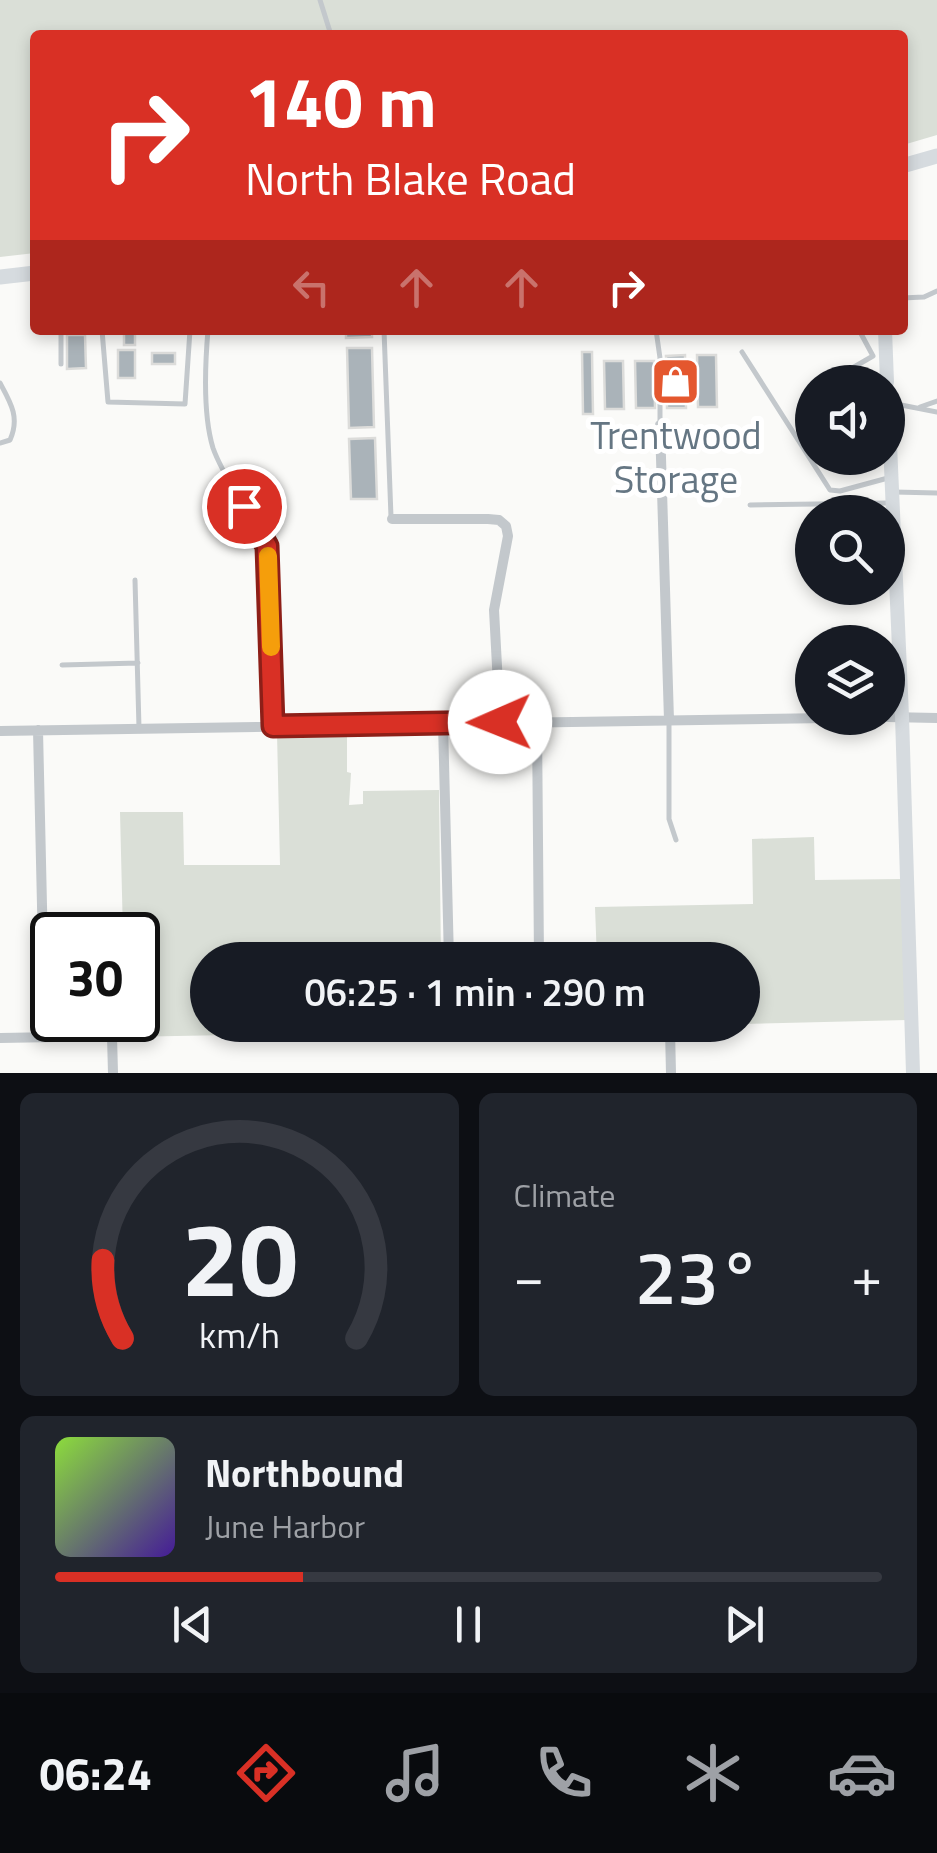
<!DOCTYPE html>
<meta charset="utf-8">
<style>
body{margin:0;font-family:"Titillium Web",sans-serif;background:#20242c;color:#f1f3f6;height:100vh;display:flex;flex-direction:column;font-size:38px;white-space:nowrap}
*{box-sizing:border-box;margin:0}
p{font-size:32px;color:#9ea1a6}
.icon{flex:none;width:55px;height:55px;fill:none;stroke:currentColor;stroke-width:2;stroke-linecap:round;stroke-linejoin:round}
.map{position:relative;height:1073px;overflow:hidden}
.panel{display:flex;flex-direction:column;gap:20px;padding:20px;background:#0d0f14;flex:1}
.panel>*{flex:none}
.guide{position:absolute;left:30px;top:30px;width:878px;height:305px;border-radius:10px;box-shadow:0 5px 15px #0003;background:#d93025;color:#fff;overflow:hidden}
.fabs{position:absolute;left:795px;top:365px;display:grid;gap:20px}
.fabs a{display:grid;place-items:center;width:110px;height:110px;border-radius:50%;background:#171b24;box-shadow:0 5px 15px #0003;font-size:50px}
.speed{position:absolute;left:30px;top:912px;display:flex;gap:20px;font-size:50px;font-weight:700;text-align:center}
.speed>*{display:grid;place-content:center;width:130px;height:130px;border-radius:50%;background:#171b24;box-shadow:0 5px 15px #0003;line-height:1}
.speed .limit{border:5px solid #111;border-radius:15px;background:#fff;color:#111}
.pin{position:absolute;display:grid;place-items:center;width:85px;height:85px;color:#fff;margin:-42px;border:5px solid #fff;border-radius:50%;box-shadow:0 2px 10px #0007}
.me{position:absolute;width:110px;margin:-55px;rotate:269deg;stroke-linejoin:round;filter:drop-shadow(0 0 8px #0008)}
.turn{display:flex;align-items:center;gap:35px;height:210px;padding:0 50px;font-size:45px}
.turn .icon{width:130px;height:130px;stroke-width:2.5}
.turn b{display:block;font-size:70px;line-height:85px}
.lanes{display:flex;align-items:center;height:95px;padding:0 50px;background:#0003;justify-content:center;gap:50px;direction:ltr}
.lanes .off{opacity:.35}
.big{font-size:75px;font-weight:600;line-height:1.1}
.panel .tile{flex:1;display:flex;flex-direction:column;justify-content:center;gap:15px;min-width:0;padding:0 35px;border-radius:15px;background:#20242c}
.panel .dial{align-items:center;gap:0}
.dial svg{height:260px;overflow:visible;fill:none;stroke:#363941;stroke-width:7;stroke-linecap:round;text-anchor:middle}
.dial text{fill:#f1f3f6;stroke:none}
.song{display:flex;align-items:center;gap:30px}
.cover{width:120px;height:120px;border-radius:15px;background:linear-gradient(135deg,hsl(90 70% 55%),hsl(260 70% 35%))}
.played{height:10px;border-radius:5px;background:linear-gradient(90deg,#d93025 30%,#363941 30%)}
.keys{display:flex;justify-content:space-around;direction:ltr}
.heat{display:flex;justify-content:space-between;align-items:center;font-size:55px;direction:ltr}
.panel .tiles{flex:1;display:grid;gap:20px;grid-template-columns:1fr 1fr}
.tile:last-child{grid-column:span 2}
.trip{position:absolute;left:190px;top:942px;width:570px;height:100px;border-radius:50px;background:#171b24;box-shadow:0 5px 15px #0003;font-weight:600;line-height:100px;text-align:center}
.menu{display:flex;height:160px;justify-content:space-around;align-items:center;background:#090b0e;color:#9ea1a6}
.menu .icon{width:70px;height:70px}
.menu .on{color:#d93025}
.menu b{font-size:45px;color:#f1f3f6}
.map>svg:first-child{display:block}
</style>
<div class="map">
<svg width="937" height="1073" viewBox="0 0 937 1073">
<rect width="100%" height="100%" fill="#fafaf8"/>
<path fill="#dadfd7" d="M0 0H937V135L903 145 902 35H35V253L0 257Z
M347 732V772L351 773 349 805 363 804V791L439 790 441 960H208V1025H442V1031L124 1037V1020H138V935H123L120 812H183L184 865H280L277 733Z
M814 837 815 880 903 879 907 1020 743 1024 742 960H597L595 907 753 904 752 839Z"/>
<path fill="#aab3b9" stroke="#dcdcda" stroke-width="2.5" d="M124 330H135V345H124Z
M346 330H372V337L346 338Z
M67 335H85L86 368 67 369Z
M347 348H372L374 427 349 428Z
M118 350H135V378H118Z
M582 352H592L593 414H583Z
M152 353H175V364H152Z
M685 355 686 408H667L666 356Z
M697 355H716L717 407H698Z
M604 361H623L624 409H605Z
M635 361H654L655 408H636Z
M375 438 377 499H351L349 439Z"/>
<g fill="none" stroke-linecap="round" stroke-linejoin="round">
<path stroke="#c3c8cc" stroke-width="5" d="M320 0 331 35
M902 298 924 297 937 291
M102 330 108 402 185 404 190 330
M208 330C205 365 203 415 213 448 220 468 232 486 243 504
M384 330 391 517
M656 330 660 358V425
M859 330 873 356
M742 352 830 490 840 491 888 478
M61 364V330
M828 382 873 356
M0 383C11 403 20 418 10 440L0 443
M891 403 937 412
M920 407 937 401
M894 492 937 493
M750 505 888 503
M135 580 139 728
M62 665 138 663
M669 723V819L676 840"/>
<path stroke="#c3c8cc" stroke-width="10" d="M660 425 669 720
M244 506 262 535 268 556 273 726
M392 519H488L499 520 506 526 508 536 494 610 500 722
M888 717 937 718
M537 722 539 960
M443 723 449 960
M38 730 45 1037
M0 731 828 718
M670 1030 671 1073
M0 1038 112 1036 113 1073"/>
<path stroke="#d6dbdf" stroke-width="14" d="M885 330 887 382
M888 399 902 716 913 1073"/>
<path stroke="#d6dbdf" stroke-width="15" d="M902 166 937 156
M0 277 35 273"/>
</g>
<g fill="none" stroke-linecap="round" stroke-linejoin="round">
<defs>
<path id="route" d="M244 506 267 546 273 726 500 722"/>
</defs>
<use href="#route" stroke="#8d1f18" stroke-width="25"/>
<use href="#route" stroke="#d93025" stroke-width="18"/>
<path stroke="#f59e0b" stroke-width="18" d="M268 556 271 647"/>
</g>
<defs>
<symbol id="shop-square" viewBox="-11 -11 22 22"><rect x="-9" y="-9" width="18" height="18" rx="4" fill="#e4572e" stroke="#fff"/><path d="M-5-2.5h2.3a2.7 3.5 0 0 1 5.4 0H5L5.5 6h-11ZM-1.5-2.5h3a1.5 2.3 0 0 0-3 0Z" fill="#fff"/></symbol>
</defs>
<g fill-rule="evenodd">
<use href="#shop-square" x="648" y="354" width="55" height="55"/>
</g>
<g text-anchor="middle" stroke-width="10" stroke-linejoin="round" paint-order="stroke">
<g font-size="38" fill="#657683" stroke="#fff">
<text x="676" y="449">Trentwood<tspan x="676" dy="44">Storage</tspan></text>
</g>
</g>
</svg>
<div class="fabs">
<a><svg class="icon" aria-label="sound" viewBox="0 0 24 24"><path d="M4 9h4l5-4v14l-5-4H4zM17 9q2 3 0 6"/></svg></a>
<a><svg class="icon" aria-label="search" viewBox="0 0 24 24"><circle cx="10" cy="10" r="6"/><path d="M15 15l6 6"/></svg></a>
<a><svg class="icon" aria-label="layers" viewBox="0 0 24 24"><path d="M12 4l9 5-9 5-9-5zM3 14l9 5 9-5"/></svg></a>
</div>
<div class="speed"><div class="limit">30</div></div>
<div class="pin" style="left:244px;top:506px;background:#d93025"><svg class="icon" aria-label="arrive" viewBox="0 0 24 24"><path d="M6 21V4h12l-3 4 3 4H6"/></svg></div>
<svg class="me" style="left:500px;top:722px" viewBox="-20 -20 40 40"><circle r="19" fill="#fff"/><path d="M0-13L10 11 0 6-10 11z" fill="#d93025"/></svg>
<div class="trip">06:25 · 1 min · 290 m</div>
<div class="guide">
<div class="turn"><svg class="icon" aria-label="right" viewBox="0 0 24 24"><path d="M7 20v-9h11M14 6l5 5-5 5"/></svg><div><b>140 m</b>North Blake Road</div></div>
<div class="lanes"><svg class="icon off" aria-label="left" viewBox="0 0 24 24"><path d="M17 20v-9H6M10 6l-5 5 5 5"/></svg><svg class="icon off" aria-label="ahead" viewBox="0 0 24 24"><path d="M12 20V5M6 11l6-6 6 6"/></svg><svg class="icon off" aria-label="ahead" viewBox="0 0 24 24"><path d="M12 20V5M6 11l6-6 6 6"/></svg><svg class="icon" aria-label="right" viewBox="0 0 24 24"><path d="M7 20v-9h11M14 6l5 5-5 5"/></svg></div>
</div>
</div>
<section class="panel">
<div class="tiles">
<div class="tile dial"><svg viewBox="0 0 100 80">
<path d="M14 69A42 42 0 1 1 86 69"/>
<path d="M14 69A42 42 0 0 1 8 45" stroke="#d93025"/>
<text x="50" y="56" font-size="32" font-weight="700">20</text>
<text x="50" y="72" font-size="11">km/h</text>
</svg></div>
<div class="tile"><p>Climate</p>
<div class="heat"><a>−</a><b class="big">23°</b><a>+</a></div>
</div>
<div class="tile">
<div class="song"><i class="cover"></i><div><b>Northbound</b><p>June Harbor</p></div></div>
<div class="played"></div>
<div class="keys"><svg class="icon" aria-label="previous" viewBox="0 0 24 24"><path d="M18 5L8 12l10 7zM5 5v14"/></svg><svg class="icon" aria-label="pause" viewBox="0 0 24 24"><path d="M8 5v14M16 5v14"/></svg><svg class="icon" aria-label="next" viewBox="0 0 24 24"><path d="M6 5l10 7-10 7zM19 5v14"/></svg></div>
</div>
</div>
</section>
<nav class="menu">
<b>06:24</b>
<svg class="icon on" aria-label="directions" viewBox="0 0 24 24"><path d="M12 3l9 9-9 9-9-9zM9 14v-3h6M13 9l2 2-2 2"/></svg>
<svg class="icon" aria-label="music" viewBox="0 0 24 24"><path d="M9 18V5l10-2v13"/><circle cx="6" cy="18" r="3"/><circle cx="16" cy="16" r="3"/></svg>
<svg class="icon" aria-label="phone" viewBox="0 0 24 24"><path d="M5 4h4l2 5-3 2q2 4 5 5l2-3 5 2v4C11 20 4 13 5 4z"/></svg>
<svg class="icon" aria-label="climate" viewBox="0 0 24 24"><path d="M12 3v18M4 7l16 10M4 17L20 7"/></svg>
<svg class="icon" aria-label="car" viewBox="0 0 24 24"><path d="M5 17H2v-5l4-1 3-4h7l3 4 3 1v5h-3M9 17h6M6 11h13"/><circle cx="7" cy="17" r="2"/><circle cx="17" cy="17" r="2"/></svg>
</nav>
